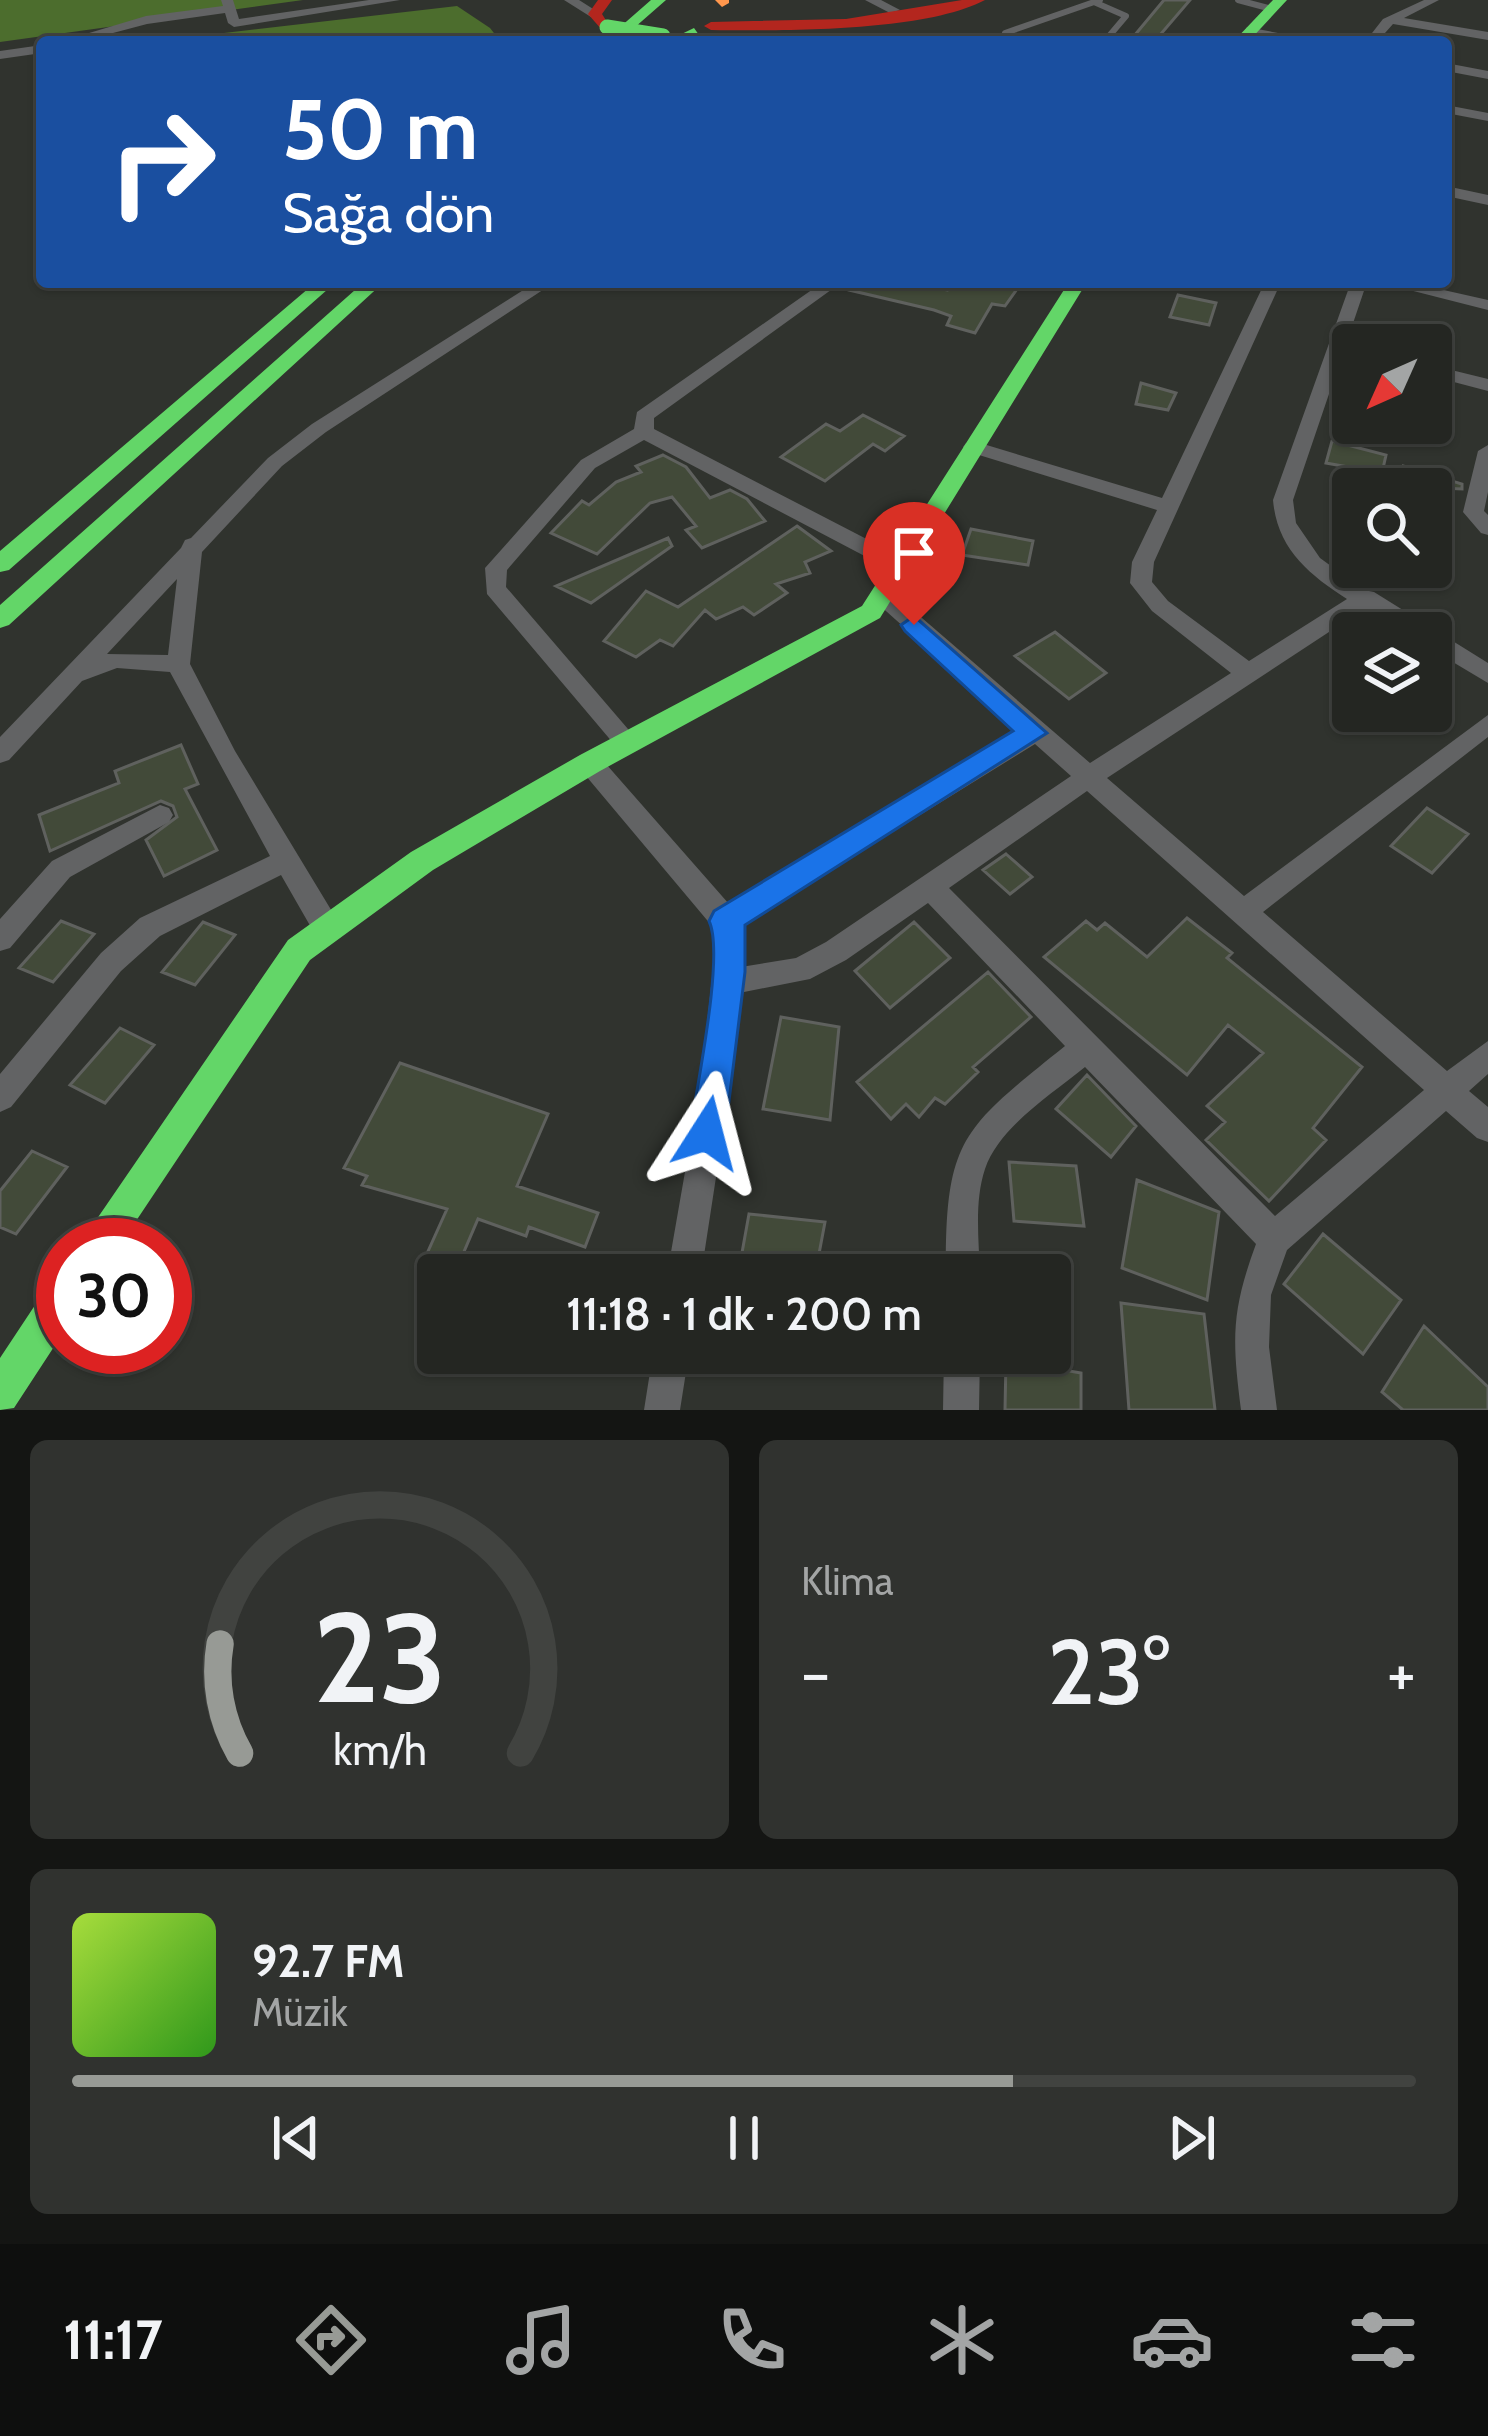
<!DOCTYPE html>
<html lang="tr">
<meta charset="utf-8">
<style>
body{margin:0;font-family:Cabin,sans-serif;background:#30322f;color:#f1f3f6;height:100vh;display:flex;flex-direction:column;font-size:45px;white-space:nowrap}
*{box-sizing:border-box;margin:0}
p{font-size:39px;color:#a3a5a5}
.icon{flex:none;width:66px;height:66px;fill:none;stroke:currentColor;stroke-width:2;stroke-linecap:round;stroke-linejoin:round}
.map{position:relative;height:1410px;overflow:hidden}
.drawer{display:flex;flex-direction:column;gap:30px;padding:30px;background:#141513;flex:1}
.drawer>*{flex:none}
.hud{position:absolute;left:36px;top:36px;width:1416px;height:252px;border-radius:12px;box-shadow:0 3px 9px #0004,0 0 0 3px #414340;background:#1a4fa0;color:#fff;overflow:hidden}
.needle{width:78px;rotate:225deg}
.fabs{position:absolute;left:1332px;top:324px;display:grid;gap:24px}
.fabs a{display:grid;place-items:center;width:120px;height:120px;border-radius:12px;background:#242622;box-shadow:0 3px 9px #0004,0 0 0 3px #414340;font-size:60px}
.speed{position:absolute;left:36px;top:1218px;display:flex;gap:24px;font-size:60px;font-weight:700;text-align:center}
.speed>*{display:grid;place-content:center;width:156px;height:156px;border-radius:50%;background:#242622;box-shadow:0 3px 9px #0004,0 0 0 3px #414340;line-height:1}
.speed .limit{border:18px solid #d22;background:#fff;color:#111}
.pin{position:absolute;display:grid;place-items:center;width:102px;height:102px;color:#fff;margin:-123px -51px;border-radius:50% 50% 50% 0;rotate:-45deg;box-shadow:0 0 12px #0007}
.pin .icon{rotate:45deg}
.me{position:absolute;width:132px;margin:-66px;rotate:9deg;stroke-linejoin:round;filter:drop-shadow(0 0 9px #0008)}
.turn{display:flex;align-items:center;gap:42px;height:252px;padding:0 48px;font-size:54px}
.turn .icon{width:156px;height:156px;stroke-width:2.5}
.turn b{display:block;font-size:84px;line-height:102px}
.big{font-size:90px;font-weight:600;line-height:1.1}
.drawer .tile{flex:1;display:flex;flex-direction:column;justify-content:center;gap:18px;min-width:0;padding:0 42px;border-radius:18px;background:#30322f}
.drawer .dial{align-items:center;gap:0}
.dial svg{height:312px;overflow:visible;fill:none;stroke:#414340;stroke-width:7;stroke-linecap:round;text-anchor:middle}
.dial text{fill:#f1f3f6;stroke:none}
.song{display:flex;align-items:center;gap:36px}
.cover{width:144px;height:144px;border-radius:18px;background:linear-gradient(135deg,hsl(80 70% 55%),hsl(110 70% 35%))}
.played{height:12px;border-radius:6px;background:linear-gradient(90deg,#979a95 70%,#414340 70%)}
.keys{display:flex;justify-content:space-around;direction:ltr}
.heat{display:flex;justify-content:space-between;align-items:center;font-size:66px;direction:ltr}
.drawer .tiles{flex:1;display:grid;gap:30px;grid-template-columns:1fr 1fr}
.tile:last-child{grid-column:span 2}
.trip{position:absolute;left:417px;top:1254px;width:654px;height:120px;border-radius:12px;background:#242622;box-shadow:0 3px 9px #0004,0 0 0 3px #414340;font-weight:600;line-height:120px;text-align:center}
.dock{display:flex;height:192px;justify-content:space-around;align-items:center;background:#0e0f0e;color:#a3a5a5}
.dock .icon{width:84px;height:84px}
.dock .selected{color:#979a95}
.dock b{font-size:54px;color:#f1f3f6}
.map>svg:first-child{display:block}
</style>
<div class="map">
<svg width="1488" height="1410" viewBox="0 0 1488 1410">
<rect width="100%" height="100%" fill="#30332e"/>
<path fill="#4c6d2d" d="M0 0H303L0 42Z
M457 6 490 28 501 42 164 40Z"/>
<path fill="#424a39" stroke="#5f615e" stroke-width="3" d="M1164 0H1190L1154 42H1129Z
M850 282H910L947 290 948 282H1022L1005 306 992 304 975 333 947 325 951 316 934 310 849 290Z
M1178 295 1216 303 1209 325 1170 317Z
M1141 383 1176 393 1168 410 1136 404Z
M863 415 904 436 885 451 873 444 825 481 781 457 826 424 840 431Z
M1332 441 1386 455 1382 473 1326 463Z
M663 455 686 467 710 498 730 490 747 499 765 521 702 548 686 530 696 526 672 497 650 503 597 554 551 533 582 501 589 505 616 482 641 472 636 466Z
M1403 466 1462 484V489L1395 486Z
M797 526 831 551 805 562 810 573 776 584 787 593 754 615 743 607 716 619 705 610 673 646 660 640 636 657 604 641 646 591 678 607Z
M971 529 1033 541 1028 565 962 555Z
M668 538 672 546 591 603 556 586Z
M1055 632 1106 673 1069 699 1015 656Z
M181 745 198 784 185 789 217 850 164 876 146 840 177 817 173 806 161 801 50 851 39 815 119 783 115 771Z
M1427 808 1468 834 1432 873 1391 846Z
M1006 854 1032 877 1010 894 983 870Z
M1187 918 1232 953 1227 958 1362 1067 1313 1128 1326 1140 1269 1201 1206 1140 1225 1122 1207 1106 1263 1053 1228 1025 1187 1075 1044 957 1086 921 1097 930 1105 923 1147 957Z
M61 921 94 934 53 982 19 968Z
M203 922 235 935 195 985 162 972Z
M914 922 950 958 890 1008 855 971Z
M988 972 1031 1017 973 1067 978 1072 945 1104 935 1098 919 1117 906 1104 891 1119 857 1082Z
M781 1017 839 1027 830 1120 763 1109Z
M120 1028 154 1045 105 1103 70 1085Z
M400 1063 548 1114 517 1186 598 1213 585 1247 529 1227 526 1236 478 1219 454 1275 421 1267 447 1209 362 1185 367 1176 344 1168Z
M1087 1075 1136 1126 1111 1157 1056 1109Z
M32 1151 67 1167 16 1234 0 1227V1191Z
M1009 1162 1076 1166 1084 1226 1014 1221Z
M1137 1180 1219 1212 1207 1300 1122 1268Z
M749 1214 825 1222 815 1275H738Z
M1323 1234 1401 1300 1363 1354 1284 1284Z
M1121 1303 1204 1314 1215 1410H1129Z
M1424 1326 1488 1387V1410H1403L1382 1392Z
M1006 1360 1081 1373V1410H1005Z"/>
<g fill="none" stroke-linecap="round" stroke-linejoin="round">
<path stroke="#626364" stroke-width="6" d="M1238 0 1268 8
M1094 2 1126 16 1104 42
M1020 42 1005 33 1100 0"/>
<path fill="#626364" fill-rule="evenodd" d="M221 0H233L239 19 369 0H400L234 27 228 23 225 13 147 24 79 42H59L146 16 223 6Z
M564 0H579L601 14 591 17Z
M865 0H881L900 10 890 13Z
M1424 0H1439L1404 18 1488 32V40L1393 24 1377 42H1365L1383 19Z
M1247 27 1304 38 1310 42H1285L1243 34Z
M42 45V53L0 59V51Z
M1446 63 1488 71V79L1446 71Z
M1446 105 1488 113V121L1446 113Z
M1446 186 1488 195V205L1446 196Z
M536 282H555L326 432 282 466 202 552 190 664 235 751 336 918 340 927 336 936 326 939 316 936 281 875 160 936 121 971 11 1107 0 1112V1074L101 953 140 918 270 856 170 672 117 668 82 681 9 760 0 763V737L181 548 185 540 191 538 268 458 312 424ZM177 579 168 655 107 654Z
M823 282H842L654 418V429L911 562 914 567 903 574 895 572 644 440 595 468 507 570 506 587 640 743 637 750H619L487 594 485 568 581 460 634 429 637 412Z
M1265 282H1281L1154 562 1152 582 1168 601 1249 661 1347 599C1308 574 1277 548 1273 500L1351 282H1367L1293 500 1296 523 1320 558 1364 590 1374 592 1488 663V683L1431 649V633H1405L1364 609 1107 778 1244 896 1488 715V737L1263 912 1447 1071 1488 1041V1074L1469 1091 1488 1107V1142L1477 1138 1446 1111 1287 1250 1271 1295 1269 1347 1277 1410H1241C1232 1339 1231 1312 1256 1244L1085 1067C1052 1094 999 1127 985 1169 974 1202 979 1241 980 1275H946C945 1138 962 1129 1065 1046L928 903 846 960 810 979 739 993 730 1086 701 1275H667L700 1086 717 932 581 770 577 763 581 756H599L729 904 1019 730 877 603 874 598 877 593H893L1090 763 1231 673 1152 611 1130 583 1132 562 1157 510 966 451 963 447 966 443H980L1162 498ZM1035 744 1071 776 826 942 796 958 741 967 742 925ZM1087 791 1424 1090 1275 1216 949 888Z
M1378 282H1408L1488 300V310Z
M1431 365 1488 379V391L1431 376Z
M1488 445V492L1484 511 1488 515V535L1481 533 1463 512 1478 451Z
M160 805 169 808 173 815 169 822 70 877 10 948 0 951V919L52 861Z
M653 1353H689L680 1410H644Z
M944 1353H980L979 1410H943Z"/>
<path fill="#63d668" fill-rule="evenodd" d="M651 0H666L618 42H603Z
M1273 0H1287L1248 42H1233Z
M694 28 699 35 683 42H665Z
M316 282H336L9 570 0 572V551Z
M364 282H384L9 625 0 628V605Z
M1069 282H1087L880 618 600 771 433 870 310 960 120 1245H79L288 940 411 852 580 755 862 606Z
M63 1279V1333L14 1408 0 1410V1358L49 1284Z"/>
<path fill="#ff974d" fill-rule="evenodd" d="M715 0H729V3L722 7Z"/>
<path fill="#b3261e" fill-rule="evenodd" d="M598 0H612L602 14 612 30H602L588 14Z
M962 0H985C925 32 781 31 711 30L704 26 711 22 846 19Z"/>
<path stroke="#63d668" stroke-width="15" d="M607 27 663 36"/>
</g>
<path fill="#1a73e8" stroke="#114b97" stroke-width="3" d="M914 616 1047 733 745 925V972L725 1133 720 1145 707 1151 695 1145 690 1133C696 1090 725 954 709 921L714 911 1013 731 905 631 901 625Z"/>
</svg>
<div class="fabs">
<a><svg class="needle" viewBox="-14 -14 28 28"><path d="M0-13l5 13h-10z" fill="#e53935"/><path d="M0 13l5-13h-10z" fill="#a3a5a5"/></svg></a>
<a><svg class="icon" aria-label="search" viewBox="0 0 24 24"><circle cx="10" cy="10" r="6"/><path d="M15 15l6 6"/></svg></a>
<a><svg class="icon" aria-label="layers" viewBox="0 0 24 24"><path d="M12 4l9 5-9 5-9-5zM3 14l9 5 9-5"/></svg></a>
</div>
<div class="speed"><div class="limit">30</div></div>
<div class="pin" style="left:914px;top:625px;background:#d93025"><svg class="icon" aria-label="arrive" viewBox="0 0 24 24"><path d="M6 21V4h12l-3 4 3 4H6"/></svg></div>
<svg class="me" style="left:707px;top:1133px" viewBox="-20 -20 40 40"><path d="M0-17L14 15 0 8-14 15z" fill="#1a73e8" stroke="#fff" stroke-width="4"/></svg>
<div class="trip">11:18 · 1 dk · 200 m</div>
<div class="hud">
<div class="turn"><svg class="icon" aria-label="right" viewBox="0 0 24 24"><path d="M7 20v-9h11M14 6l5 5-5 5"/></svg><div><b>50 m</b>Sağa dön</div></div>
</div>
</div>
<section class="drawer">
<div class="tiles">
<div class="tile dial"><svg viewBox="0 0 100 80">
<path d="M14 69A42 42 0 1 1 86 69"/>
<path d="M14 69A42 42 0 0 1 9 41" stroke="#979a95"/>
<text x="50" y="56" font-size="32" font-weight="700">23</text>
<text x="50" y="72" font-size="11">km/h</text>
</svg></div>
<div class="tile"><p>Klima</p>
<div class="heat"><a>−</a><b class="big">23°</b><a>+</a></div>
</div>
<div class="tile">
<div class="song"><i class="cover"></i><div><b>92.7 FM</b><p>Müzik</p></div></div>
<div class="played"></div>
<div class="keys"><svg class="icon" aria-label="previous" viewBox="0 0 24 24"><path d="M18 5L8 12l10 7zM5 5v14"/></svg><svg class="icon" aria-label="pause" viewBox="0 0 24 24"><path d="M8 5v14M16 5v14"/></svg><svg class="icon" aria-label="next" viewBox="0 0 24 24"><path d="M6 5l10 7-10 7zM19 5v14"/></svg></div>
</div>
</div>
</section>
<nav class="dock">
<b>11:17</b>
<svg class="icon selected" aria-label="directions" viewBox="0 0 24 24"><path d="M12 3l9 9-9 9-9-9zM9 14v-3h6M13 9l2 2-2 2"/></svg>
<svg class="icon" aria-label="music" viewBox="0 0 24 24"><path d="M9 18V5l10-2v13"/><circle cx="6" cy="18" r="3"/><circle cx="16" cy="16" r="3"/></svg>
<svg class="icon" aria-label="phone" viewBox="0 0 24 24"><path d="M5 4h4l2 5-3 2q2 4 5 5l2-3 5 2v4C11 20 4 13 5 4z"/></svg>
<svg class="icon" aria-label="climate" viewBox="0 0 24 24"><path d="M12 3v18M4 7l16 10M4 17L20 7"/></svg>
<svg class="icon" aria-label="car" viewBox="0 0 24 24"><path d="M5 17H2v-5l4-1 3-4h7l3 4 3 1v5h-3M9 17h6M6 11h13"/><circle cx="7" cy="17" r="2"/><circle cx="17" cy="17" r="2"/></svg>
<svg class="icon" aria-label="filters" viewBox="0 0 24 24"><path d="M4 7h16M4 17h16"/><circle cx="9" cy="7" r="2"/><circle cx="15" cy="17" r="2"/></svg>
</nav>
